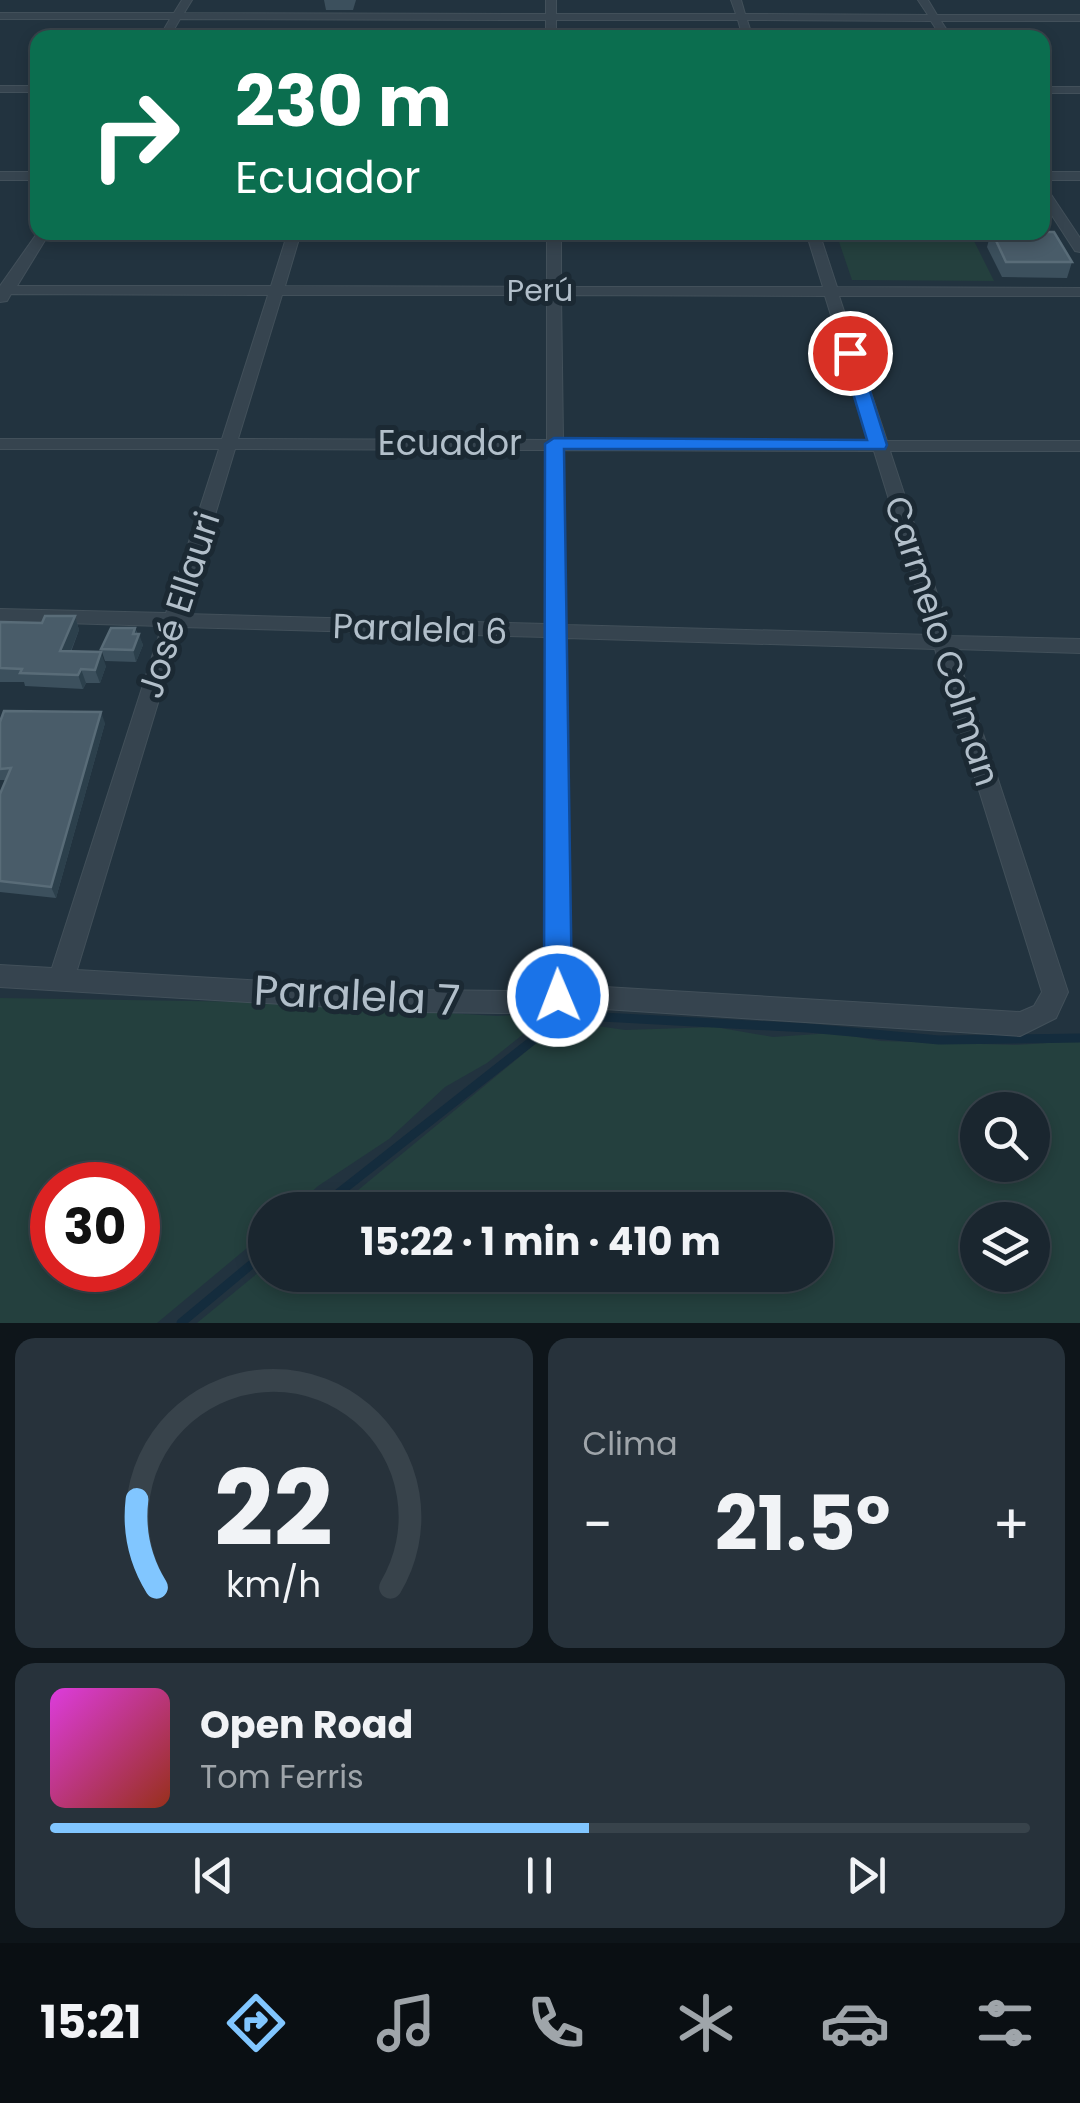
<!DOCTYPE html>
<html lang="es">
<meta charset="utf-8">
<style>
body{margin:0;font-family:Poppins,sans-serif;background:#27323b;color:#f1f3f6;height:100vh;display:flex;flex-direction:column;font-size:38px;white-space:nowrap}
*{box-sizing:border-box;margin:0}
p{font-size:32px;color:#9fa5aa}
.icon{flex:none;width:55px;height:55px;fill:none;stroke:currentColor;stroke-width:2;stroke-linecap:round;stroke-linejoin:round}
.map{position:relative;height:1323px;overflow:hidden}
.sheet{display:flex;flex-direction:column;gap:15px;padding:15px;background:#0e151a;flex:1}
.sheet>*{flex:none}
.banner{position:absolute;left:30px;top:30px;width:1020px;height:210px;border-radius:20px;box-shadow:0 5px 15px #0003,0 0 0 2px #38434b;background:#0b6e4f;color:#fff;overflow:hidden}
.fabs{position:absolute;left:960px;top:1092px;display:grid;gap:20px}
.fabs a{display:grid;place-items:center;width:90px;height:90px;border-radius:50%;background:#1a262f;box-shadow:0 5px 15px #0003,0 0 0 2px #38434b;font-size:50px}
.speed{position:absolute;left:30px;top:1162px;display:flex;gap:20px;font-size:50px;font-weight:700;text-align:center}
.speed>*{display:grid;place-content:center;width:130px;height:130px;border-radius:50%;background:#1a262f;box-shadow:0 5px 15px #0003,0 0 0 2px #38434b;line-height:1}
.speed .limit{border:15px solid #d22;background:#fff;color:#111}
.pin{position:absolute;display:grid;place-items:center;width:85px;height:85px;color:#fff;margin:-42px;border:5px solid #fff;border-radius:50%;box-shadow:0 2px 10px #0007}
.me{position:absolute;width:110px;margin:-55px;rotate:359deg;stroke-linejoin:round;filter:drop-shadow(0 0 8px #0008)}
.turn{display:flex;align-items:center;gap:35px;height:210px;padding:0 40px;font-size:45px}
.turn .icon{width:130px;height:130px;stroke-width:2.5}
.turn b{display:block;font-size:70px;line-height:85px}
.big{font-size:75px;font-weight:700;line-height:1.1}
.sheet .card{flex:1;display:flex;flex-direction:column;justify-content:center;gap:15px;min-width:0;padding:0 35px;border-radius:20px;background:#27323b}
.sheet .dial{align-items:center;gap:0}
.dial svg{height:260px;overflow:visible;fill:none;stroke:#38434b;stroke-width:7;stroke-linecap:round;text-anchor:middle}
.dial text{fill:#f1f3f6;stroke:none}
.song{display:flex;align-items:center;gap:30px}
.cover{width:120px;height:120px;border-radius:15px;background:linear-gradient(135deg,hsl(300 70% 55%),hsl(10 70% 35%))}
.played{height:10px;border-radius:5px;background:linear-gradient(90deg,#81c6ff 55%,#38434b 55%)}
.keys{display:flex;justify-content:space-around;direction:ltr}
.heat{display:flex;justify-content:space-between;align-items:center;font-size:55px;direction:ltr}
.sheet .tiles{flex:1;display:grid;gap:15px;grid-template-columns:1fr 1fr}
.card:last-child{grid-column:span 2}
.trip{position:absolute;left:248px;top:1192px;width:585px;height:100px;border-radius:50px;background:#1a262f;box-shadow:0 5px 15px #0003,0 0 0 2px #38434b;font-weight:700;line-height:100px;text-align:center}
.tabs{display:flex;height:160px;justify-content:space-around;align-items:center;background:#0a0f13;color:#9fa5aa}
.tabs .icon{width:70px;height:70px}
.tabs .active{color:#81c6ff}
.tabs b{font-size:45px;color:#f1f3f6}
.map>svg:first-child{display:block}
</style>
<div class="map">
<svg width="1080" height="1323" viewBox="0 0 1080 1323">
<rect width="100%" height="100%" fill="#22333f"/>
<path fill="#24403e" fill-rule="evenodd" d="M836 233H970L994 281 852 280Z
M0 998 263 1002 497 1016 550 1013 487 1063 445 1087 389 1139 318 1186 291 1210H265V1233L157 1323H0ZM52 1185H138V1270H52Z
M563 1021 625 1030 715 1027 773 1037 833 1033 881 1041 1016 1045 1080 1041V1323H197L265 1267V1275H815V1210H334ZM978 1110H1032V1165H978ZM978 1220H1032V1275H978Z"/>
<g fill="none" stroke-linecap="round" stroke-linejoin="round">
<path stroke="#142c3d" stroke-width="9" d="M317 1210 565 1015 808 1028 939 1040 1080 1038
M181 1323 265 1253"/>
<defs>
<path id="minor" d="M182 0H192L184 13 546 14V0H556V14H736L731 0H741L745 14 928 15 918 0H928L937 15H1080V21H941L952 38H942L931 21 747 20 753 38H743L738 20H556V38H546V20L180 19 169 38H159L170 19H0V13H174Z
M0 86H38V92H0Z
M1042 87H1080V93H1042Z
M0 172H38V180H0Z
M1042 172H1080V180H1042Z
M1042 186 1046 187 1080 238V252L1075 251 1042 200Z
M38 232H50L17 286H271L288 232H301L285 286 547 287V232H561V287H823L806 232H819L837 287 1080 288V296H839L887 441H1080V451H890L951 636 1080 639V653L955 649 1068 992 1056 1018 1020 1036 558 1006 520 1013 415 1012 0 987V965L52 968 162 626 0 621V609L166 613 219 449H0V439H222L268 295 11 294 7 301 0 302V286ZM282 295H547V440L238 439ZM561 295 825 296 870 441 563 440ZM235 449 547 450 546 624 185 614ZM563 450 874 451 931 635 566 625ZM181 627 546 637 545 986 520 991 415 990 77 970ZM566 638 935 649 1042 992 1034 1006 1020 1012 571 985Z"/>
</defs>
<use href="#minor" stroke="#42505a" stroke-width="2"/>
<use href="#minor" fill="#36444f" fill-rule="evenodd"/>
</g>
<path fill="#3c505d" d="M324 0H356L353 10H326Z
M991 232 1072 262 1067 278 1002 277 987 247Z
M75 616 79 630 71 652 106 666 100 683H86L83 689 25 686 24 682H0V622L42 623Z
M135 628 143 645 136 662 105 661 101 649Z
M0 722 105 723 56 898 0 892V794L6 780H0Z"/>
<path fill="#2c404c" d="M75 616 79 630 65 665 60 651Z
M135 628 138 637 139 634 143 645 136 662 133 650V634Z
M101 652 106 666 100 683 95 670Z
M81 669 86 683 83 689 78 675Z
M101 712 105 723 56 898 51 887Z"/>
<path fill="#495c69" stroke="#596c78" stroke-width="2.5" d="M992 232H1054L1072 262H1006Z
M45 616H75L60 651 101 652 95 670 81 669 78 675 20 673 22 669 0 668V622L42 623Z
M111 628H135L133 634H139L133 650 101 649Z
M4 711 101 712 51 887 0 881V794L11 768 0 769V722Z"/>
<path fill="#1a73e8" stroke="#114b97" stroke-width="2.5" d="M850 348 858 353 887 445 885 449H564L572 996 568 1004 558 1008 548 1004 544 996 545 444 554 438 867 440 841 353Z"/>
<g text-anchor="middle" stroke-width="10" stroke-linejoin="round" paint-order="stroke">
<g font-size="30" fill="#b2bfca" stroke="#1b2933">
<text x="540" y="301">Perú</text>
</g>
<g font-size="35" fill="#b2bfca" stroke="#1b2933">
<text x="450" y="455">Ecuador</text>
<text transform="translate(179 605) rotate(-72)" y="12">José Ellauri</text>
<text transform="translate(420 629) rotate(2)" y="12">Paralela 6</text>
<text transform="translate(942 641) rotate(72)" y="12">Carmelo Colman</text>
</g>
<g font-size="42" fill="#b2bfca" stroke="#1b2933">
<text transform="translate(357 995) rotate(3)" y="15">Paralela 7</text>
</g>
</g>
</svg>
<div class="fabs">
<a><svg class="icon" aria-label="search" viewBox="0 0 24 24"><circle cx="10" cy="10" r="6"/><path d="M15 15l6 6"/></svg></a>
<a><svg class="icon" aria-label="layers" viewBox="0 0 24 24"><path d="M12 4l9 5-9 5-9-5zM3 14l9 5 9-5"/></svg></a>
</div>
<div class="speed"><div class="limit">30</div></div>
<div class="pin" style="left:850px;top:353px;background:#d93025"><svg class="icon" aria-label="arrive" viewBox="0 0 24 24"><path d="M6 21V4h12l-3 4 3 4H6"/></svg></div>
<svg class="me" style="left:558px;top:996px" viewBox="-20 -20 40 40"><circle r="17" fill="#1a73e8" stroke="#fff" stroke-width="3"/><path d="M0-11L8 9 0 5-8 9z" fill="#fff"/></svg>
<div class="trip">15:22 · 1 min · 410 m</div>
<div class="banner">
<div class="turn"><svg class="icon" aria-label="right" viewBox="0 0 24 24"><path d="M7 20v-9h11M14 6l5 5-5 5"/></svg><div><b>230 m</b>Ecuador</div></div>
</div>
</div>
<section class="sheet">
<div class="tiles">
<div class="card dial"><svg viewBox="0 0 100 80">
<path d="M14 69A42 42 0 1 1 86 69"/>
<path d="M14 69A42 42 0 0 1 8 42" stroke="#81c6ff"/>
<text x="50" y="56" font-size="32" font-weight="700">22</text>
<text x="50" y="72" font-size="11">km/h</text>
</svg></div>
<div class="card"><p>Clima</p>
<div class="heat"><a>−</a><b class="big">21.5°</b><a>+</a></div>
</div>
<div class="card">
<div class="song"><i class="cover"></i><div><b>Open Road</b><p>Tom Ferris</p></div></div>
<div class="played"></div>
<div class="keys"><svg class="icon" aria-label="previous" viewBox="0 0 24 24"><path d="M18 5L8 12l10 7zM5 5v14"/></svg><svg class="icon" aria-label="pause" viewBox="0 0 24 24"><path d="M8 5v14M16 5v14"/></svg><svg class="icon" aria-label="next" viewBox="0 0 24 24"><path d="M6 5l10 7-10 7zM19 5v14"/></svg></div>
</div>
</div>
</section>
<nav class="tabs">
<b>15:21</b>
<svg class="icon active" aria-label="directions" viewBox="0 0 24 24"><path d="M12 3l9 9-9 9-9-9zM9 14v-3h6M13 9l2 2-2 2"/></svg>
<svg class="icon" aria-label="music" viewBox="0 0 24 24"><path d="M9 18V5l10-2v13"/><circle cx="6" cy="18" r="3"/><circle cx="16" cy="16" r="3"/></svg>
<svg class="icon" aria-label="phone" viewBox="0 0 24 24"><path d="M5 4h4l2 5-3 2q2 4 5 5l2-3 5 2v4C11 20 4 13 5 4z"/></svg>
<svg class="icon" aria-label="climate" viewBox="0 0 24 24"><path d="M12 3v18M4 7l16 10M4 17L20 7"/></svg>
<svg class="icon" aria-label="car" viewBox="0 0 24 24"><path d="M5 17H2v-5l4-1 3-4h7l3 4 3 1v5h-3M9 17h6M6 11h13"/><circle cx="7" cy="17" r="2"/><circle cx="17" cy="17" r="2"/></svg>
<svg class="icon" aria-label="filters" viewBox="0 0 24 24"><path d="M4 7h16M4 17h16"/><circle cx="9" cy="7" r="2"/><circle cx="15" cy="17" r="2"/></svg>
</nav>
